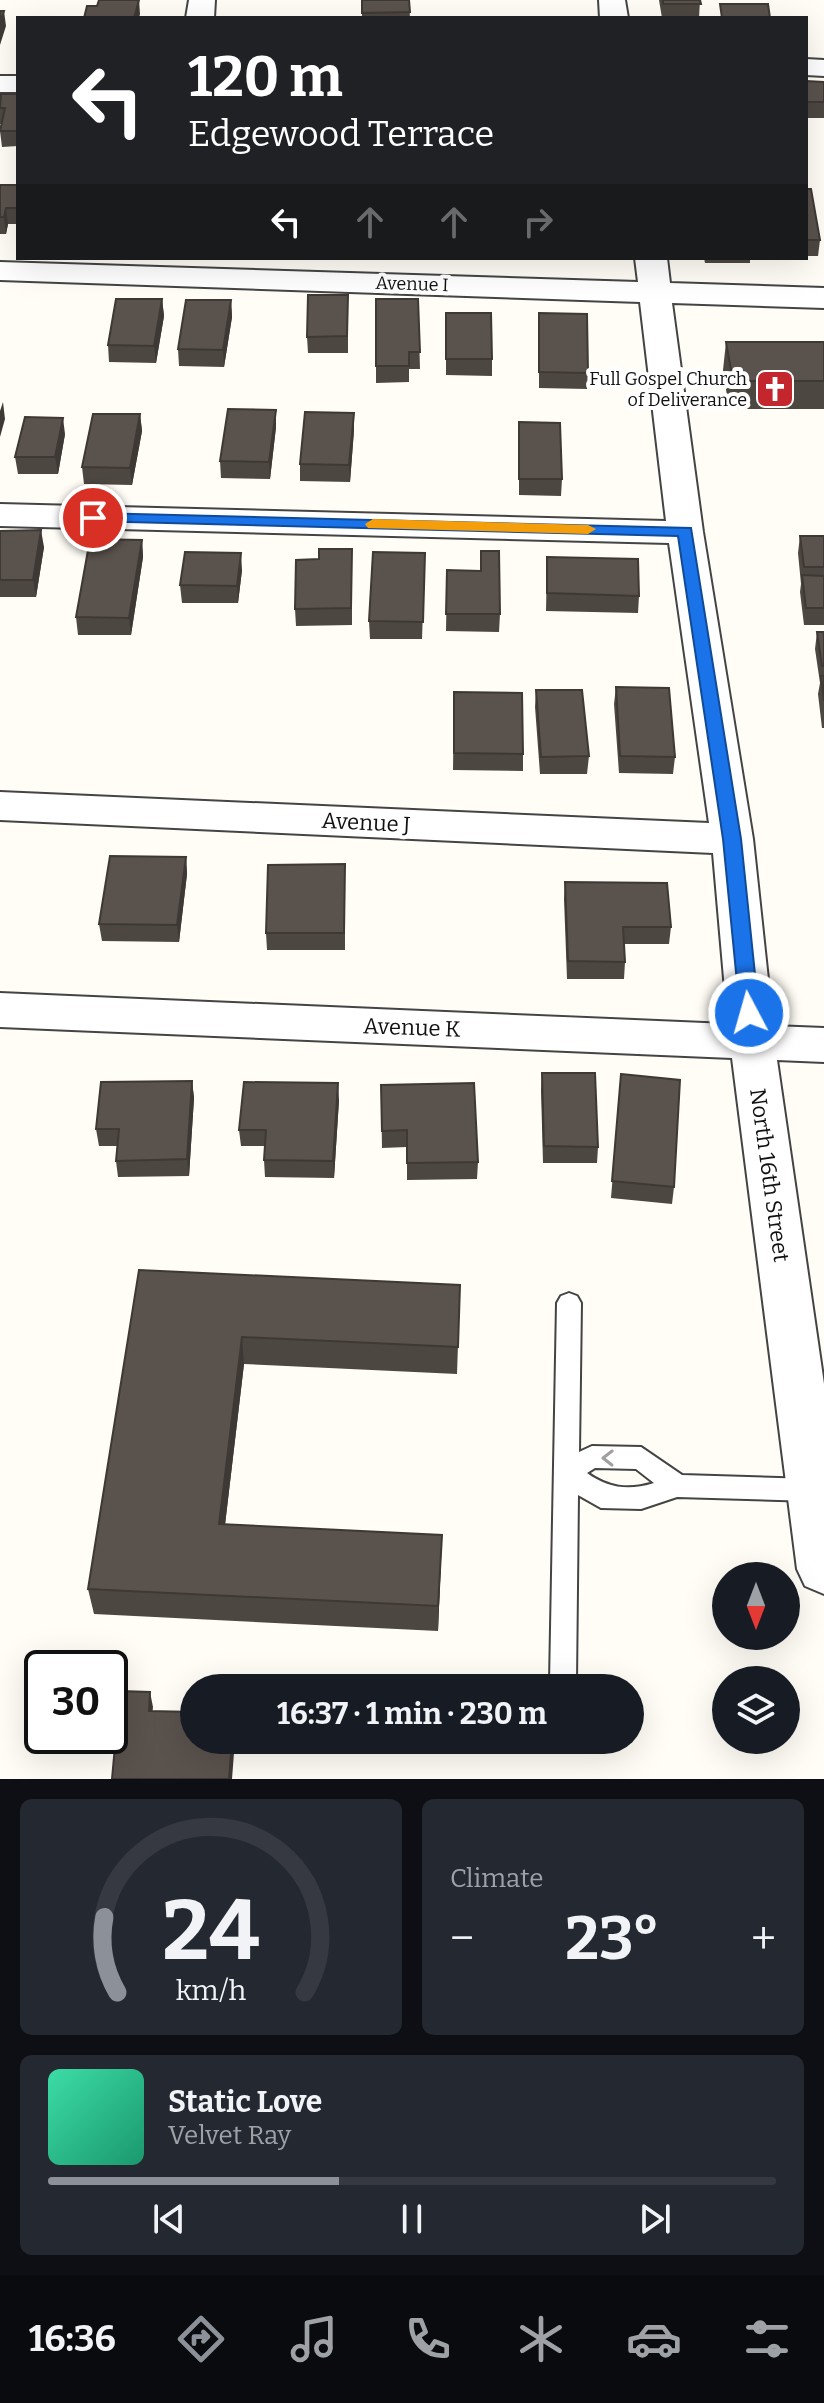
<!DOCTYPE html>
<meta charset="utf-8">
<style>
body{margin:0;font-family:Bitter,serif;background:#242831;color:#f1f3f6;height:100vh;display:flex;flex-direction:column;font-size:30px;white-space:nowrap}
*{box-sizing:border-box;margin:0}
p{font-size:26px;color:#9ea1a6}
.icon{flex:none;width:44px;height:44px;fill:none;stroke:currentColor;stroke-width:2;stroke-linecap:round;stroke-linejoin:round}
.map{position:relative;height:1779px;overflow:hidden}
.sheet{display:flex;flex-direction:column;gap:20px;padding:20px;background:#0d0f14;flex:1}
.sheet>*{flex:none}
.top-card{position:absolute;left:16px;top:16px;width:792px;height:244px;border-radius:0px;box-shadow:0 8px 32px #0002;background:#202124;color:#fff;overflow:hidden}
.needle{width:52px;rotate:180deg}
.tools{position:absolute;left:712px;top:1562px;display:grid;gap:16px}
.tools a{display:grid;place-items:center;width:88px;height:88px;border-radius:50%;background:#171b24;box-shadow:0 8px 32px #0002;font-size:40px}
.speed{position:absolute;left:24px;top:1650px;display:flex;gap:16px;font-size:40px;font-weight:700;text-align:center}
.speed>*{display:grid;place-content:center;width:104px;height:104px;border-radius:50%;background:#171b24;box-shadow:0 8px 32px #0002;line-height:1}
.speed .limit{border:4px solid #111;border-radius:12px;background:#fff;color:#111}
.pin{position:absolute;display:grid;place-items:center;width:68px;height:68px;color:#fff;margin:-34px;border:4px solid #fff;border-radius:50%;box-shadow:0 2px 8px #0007}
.me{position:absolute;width:88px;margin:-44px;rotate:354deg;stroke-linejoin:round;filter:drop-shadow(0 0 6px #0008)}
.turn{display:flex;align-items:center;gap:28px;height:168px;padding:0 40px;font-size:36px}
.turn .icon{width:104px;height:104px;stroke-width:2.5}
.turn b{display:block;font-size:56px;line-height:68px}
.lanes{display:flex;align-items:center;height:76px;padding:0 40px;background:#0003;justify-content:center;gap:40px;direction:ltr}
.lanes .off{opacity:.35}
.big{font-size:60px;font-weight:700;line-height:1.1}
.sheet .widget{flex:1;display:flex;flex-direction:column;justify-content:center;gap:12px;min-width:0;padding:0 28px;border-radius:12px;background:#242831}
.sheet .dial{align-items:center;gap:0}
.dial svg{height:208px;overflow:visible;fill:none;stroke:#363941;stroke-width:7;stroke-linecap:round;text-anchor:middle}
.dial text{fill:#f1f3f6;stroke:none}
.song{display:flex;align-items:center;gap:24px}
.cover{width:96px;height:96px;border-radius:12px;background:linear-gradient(135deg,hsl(160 70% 55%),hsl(160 70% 35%))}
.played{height:8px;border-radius:4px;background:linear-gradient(90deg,#8c9099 40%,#363941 40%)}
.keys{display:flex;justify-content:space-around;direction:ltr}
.heat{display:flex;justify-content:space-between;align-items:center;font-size:44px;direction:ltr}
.sheet .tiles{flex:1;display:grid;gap:20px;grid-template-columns:1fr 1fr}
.widget:last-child{grid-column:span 2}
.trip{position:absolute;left:180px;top:1674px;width:464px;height:80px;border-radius:40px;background:#171b24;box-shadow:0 8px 32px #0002;font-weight:700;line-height:80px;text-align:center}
.tabs{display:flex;height:128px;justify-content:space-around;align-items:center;background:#090b0e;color:#9ea1a6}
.tabs .icon{width:56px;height:56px}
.tabs .active{color:#8c9099}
.tabs b{font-size:36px;color:#f1f3f6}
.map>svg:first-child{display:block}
</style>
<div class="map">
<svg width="824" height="1779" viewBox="0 0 824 1779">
<rect width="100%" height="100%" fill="#fffdf5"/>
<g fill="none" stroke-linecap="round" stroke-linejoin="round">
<defs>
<path id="service" d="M569 1293 577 1296 581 1303 579 1452 592 1446 641 1447 682 1475 812 1479 821 1482 824 1491 821 1498 812 1501 677 1497 641 1509 601 1508 578 1495 576 1682 574 1688H552L550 1682 557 1303 561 1296ZM595 1468 636 1469 654 1483C628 1491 608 1488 587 1473Z"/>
<path id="minor" d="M189 0H215L214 18H186Z
M599 0H625L628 18H600Z
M806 59 824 60V76L806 75Z
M0 76H18V92H0Z
M635 258H667L670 283 824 288V308L672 303 703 532 753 839 773 1026 824 1028V1062L777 1060 824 1384V1594L805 1586 797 1569 732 1058 0 1027V993L728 1024 713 853 0 820V792L709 823 669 543 0 526V504L666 521 640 302 0 280V262L638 282Z"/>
</defs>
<use href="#service" stroke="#444" stroke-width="4"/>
<use href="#minor" stroke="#444" stroke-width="4"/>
<use href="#service" fill="#fff" fill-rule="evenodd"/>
<use href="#minor" fill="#fff" fill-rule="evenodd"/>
</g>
<path fill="#4d4742" d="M362 0H409L410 18H362Z
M659 0H700L699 18H662Z
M806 81 824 82V118H806Z
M18 94V146L2 147 0 131 2 124H0V97Z
M0 185H18V224H8L6 234H0Z
M806 189 820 240 818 256H806Z
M704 258H750V263H705Z
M348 295V353H308L307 337Z
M162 299 164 316 156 363 109 362 108 345Z
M376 299H418L420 369H409V382L376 383Z
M231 300 232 317 224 367 179 366 178 349Z
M446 313 492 359V376L446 375Z
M539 313 588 373 587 389 539 388Z
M726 342H824V409H729L723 370Z
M354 413V430L350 482 300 481V464Z
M140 414 142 431 132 485 84 484 82 467Z
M519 422 562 479 561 496 519 495Z
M276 427 270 479 221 478 220 461Z
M65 434 58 474H18L15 457Z
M0 531 44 547 36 597H0Z
M800 536H824V625H804L800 592 801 584 798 553Z
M142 540 143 557 131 635H78L76 617Z
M425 553 422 639H370L369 621Z
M547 557 639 596 638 613 546 611Z
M352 566V625L296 626 295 609Z
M242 570 238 603H182L180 585Z
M447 570 500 614 499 632 446 631Z
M817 632H824V728H822L818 694 820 683 815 649Z
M616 687 675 757 673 774 619 773 614 704Z
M536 690 589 756 587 774H540L535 707Z
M454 692 523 754V771L453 770Z
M186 857 187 874 179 942 102 941 99 924Z
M345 864V950H267L266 933Z
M565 882 671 927 669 944H624L625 962 624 979H567L564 899Z
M542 1073 598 1147 597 1163H543L541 1090Z
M621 1075 674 1187 672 1204 611 1198Z
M192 1081 194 1098 189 1176 118 1177 116 1161 117 1146H99L96 1129Z
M381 1085 478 1162 477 1179 407 1180V1147L382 1148Z
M339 1100 334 1178 265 1177 264 1160 265 1146H241L239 1130Z
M139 1270 460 1285 457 1374 244 1364 225 1525 442 1535 438 1631 94 1614 88 1589Z"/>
<path fill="#3f3936" d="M139 0 140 14 139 18H134Z
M4 11 6 26 0 45V23Z
M6 208 8 224 6 234 4 217Z
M162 299 164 316 156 363 154 346Z
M231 300 232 317 224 367 223 350Z
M3 402 5 419 0 437V411Z
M276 410V427L270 479 269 462Z
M354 413V430L350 482 349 465Z
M140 414 142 431 132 485 130 468Z
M63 418 65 434 58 474 55 457Z
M41 530 44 547 36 597 33 580Z
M142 540 143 557 131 635 129 618Z
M241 553 242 570 238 603 237 586Z
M186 857 187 874 179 942 177 925Z
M192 1081 194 1098 189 1176 187 1159Z
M338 1083 339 1100 334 1178 333 1161Z
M242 1337 244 1364 222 1550 219 1524Z
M442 1535 441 1561 438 1631V1606Z
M150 1692 153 1707 151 1726 149 1711Z
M232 1740H235L232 1779H229Z"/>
<path fill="#5a524d" stroke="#3f3936" stroke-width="2" d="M99 0H139L134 18H84L87 6H97Z
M362 0H409L410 12 362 13Z
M663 0H700L701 4H663Z
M720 4H768L770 18H722Z
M0 11H4L0 23Z
M806 81 824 82V102H806Z
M1 94H18V131H0L5 108H0Z
M0 185H18V208H6L4 217H0Z
M806 189H811L820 240H806Z
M308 295H348L347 336 307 337Z
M116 299H162L154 346 108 345Z
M376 299H418L420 352H409V366H376Z
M186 300H231L223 350 178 349Z
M446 313H491L492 359H446Z
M539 313 587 314 588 373 539 372Z
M726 342H824V381H733Z
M228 409 276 410 269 462 220 461Z
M305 412 354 413 349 465 300 464Z
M93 414H140L130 468 82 467Z
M25 417 63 418 55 457H15Z
M519 422 560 423 562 479H519Z
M41 530 33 580H0V531Z
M800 536H824V567H804Z
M90 539 142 540 129 618 76 617Z
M319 549H352L351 608 295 609 296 560 319 559Z
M481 551H499L500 614H446L447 570 481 571Z
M185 552 241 553 237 586 180 585Z
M373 552 425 553 423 622 369 621Z
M547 557 638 559 639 596 547 593Z
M802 575 824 576V608H806Z
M817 632H824V666H822Z
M821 676H824V701Z
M616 687 669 688 675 757 620 756Z
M536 690H582L589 756 541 757Z
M454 692 522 693 523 754 454 753Z
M110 856 186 857 177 925 99 924Z
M345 864 344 933H266L268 865Z
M565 882 667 883 671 927H623L625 962 568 961Z
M542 1073H595L598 1147 544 1146Z
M621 1074 680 1080 674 1187 612 1181Z
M192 1081 187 1159 116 1161 119 1129H96L101 1082Z
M244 1082 338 1083 333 1161 264 1160 266 1130H239Z
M474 1083 478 1162 407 1163V1130L382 1131 381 1085Z
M139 1270 460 1285 458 1347 242 1337 219 1524 442 1535 438 1606 88 1589Z
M120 1691 150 1692 149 1711 194 1712V1740H232L229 1779H112Z"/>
<defs><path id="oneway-chevron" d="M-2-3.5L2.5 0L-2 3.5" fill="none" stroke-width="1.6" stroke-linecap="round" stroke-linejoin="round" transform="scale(2)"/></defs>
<use stroke="#a0a0a0" href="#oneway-chevron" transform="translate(608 1458) rotate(-179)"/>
<path fill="#1a73e8" stroke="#114b97" stroke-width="2" d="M93 513 691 528 741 839 759 1013 756 1018H742L740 1013 723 839 678 536 88 521 86 518Z"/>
<path fill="#f59e0b" d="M373 519 588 525 596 529 588 534 368 528 365 524Z"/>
<defs>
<symbol id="church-square" viewBox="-11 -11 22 22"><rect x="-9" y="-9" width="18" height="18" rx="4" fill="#c4262e" stroke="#fff"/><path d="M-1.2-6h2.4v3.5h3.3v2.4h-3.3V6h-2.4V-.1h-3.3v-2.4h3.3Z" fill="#fff"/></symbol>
</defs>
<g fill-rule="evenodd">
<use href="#church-square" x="753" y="367" width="44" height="44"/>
</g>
<g text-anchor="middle" stroke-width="8" stroke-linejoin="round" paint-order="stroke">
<g font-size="18" fill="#111" stroke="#fff">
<text transform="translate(412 284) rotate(2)" y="6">Avenue I</text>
</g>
<g font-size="18" fill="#111" stroke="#fff" text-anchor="end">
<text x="747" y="385">Full Gospel Church<tspan x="747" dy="21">of Deliverance</tspan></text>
</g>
<g font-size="22" fill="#111" stroke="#fff">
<text transform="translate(366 822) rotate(3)" y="8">Avenue J</text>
<text transform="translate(412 1027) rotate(2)" y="8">Avenue K</text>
<text transform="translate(770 1175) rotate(82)" y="8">North 16th Street</text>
</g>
</g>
</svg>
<div class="tools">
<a><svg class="needle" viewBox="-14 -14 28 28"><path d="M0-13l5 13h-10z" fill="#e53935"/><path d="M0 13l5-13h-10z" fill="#9ea1a6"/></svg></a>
<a><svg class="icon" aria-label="layers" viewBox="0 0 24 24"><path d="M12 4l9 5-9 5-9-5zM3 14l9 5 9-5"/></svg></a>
</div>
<div class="speed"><div class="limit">30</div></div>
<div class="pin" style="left:93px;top:518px;background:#d93025"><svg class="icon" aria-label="arrive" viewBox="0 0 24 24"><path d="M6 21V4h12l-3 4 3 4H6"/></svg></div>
<svg class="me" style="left:749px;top:1013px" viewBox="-20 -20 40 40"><circle r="17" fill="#1a73e8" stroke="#fff" stroke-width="3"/><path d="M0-11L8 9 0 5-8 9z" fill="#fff"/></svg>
<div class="trip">16:37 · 1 min · 230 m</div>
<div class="top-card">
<div class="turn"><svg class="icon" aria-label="left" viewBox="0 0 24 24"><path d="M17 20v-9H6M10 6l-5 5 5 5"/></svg><div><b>120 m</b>Edgewood Terrace</div></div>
<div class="lanes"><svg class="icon" aria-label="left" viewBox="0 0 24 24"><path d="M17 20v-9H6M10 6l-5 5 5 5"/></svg><svg class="icon off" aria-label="ahead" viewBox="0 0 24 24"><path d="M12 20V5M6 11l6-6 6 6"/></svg><svg class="icon off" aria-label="ahead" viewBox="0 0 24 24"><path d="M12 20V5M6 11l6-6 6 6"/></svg><svg class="icon off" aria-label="right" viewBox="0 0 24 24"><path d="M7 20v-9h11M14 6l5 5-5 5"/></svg></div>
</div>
</div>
<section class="sheet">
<div class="tiles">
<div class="widget dial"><svg viewBox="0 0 100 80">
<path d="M14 69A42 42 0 1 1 86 69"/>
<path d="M14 69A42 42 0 0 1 9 40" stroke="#8c9099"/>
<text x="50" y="56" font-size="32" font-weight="700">24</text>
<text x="50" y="72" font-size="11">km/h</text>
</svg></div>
<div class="widget"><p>Climate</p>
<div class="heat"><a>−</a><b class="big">23°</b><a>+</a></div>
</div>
<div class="widget">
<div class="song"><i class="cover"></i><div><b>Static Love</b><p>Velvet Ray</p></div></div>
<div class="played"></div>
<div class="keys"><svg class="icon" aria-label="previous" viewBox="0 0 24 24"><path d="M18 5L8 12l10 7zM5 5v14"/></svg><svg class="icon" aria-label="pause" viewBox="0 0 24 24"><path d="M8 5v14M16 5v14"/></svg><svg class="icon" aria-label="next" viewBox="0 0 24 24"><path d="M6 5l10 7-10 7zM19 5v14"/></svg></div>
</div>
</div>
</section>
<nav class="tabs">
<b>16:36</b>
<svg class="icon active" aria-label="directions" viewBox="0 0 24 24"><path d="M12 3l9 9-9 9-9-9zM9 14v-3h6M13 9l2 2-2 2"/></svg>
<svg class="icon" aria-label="music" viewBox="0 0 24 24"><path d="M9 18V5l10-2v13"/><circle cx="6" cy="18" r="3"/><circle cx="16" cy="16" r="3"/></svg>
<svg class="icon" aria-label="phone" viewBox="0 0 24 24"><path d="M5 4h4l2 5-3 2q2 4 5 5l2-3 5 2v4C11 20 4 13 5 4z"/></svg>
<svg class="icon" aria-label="climate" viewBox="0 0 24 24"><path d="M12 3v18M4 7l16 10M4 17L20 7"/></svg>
<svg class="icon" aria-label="car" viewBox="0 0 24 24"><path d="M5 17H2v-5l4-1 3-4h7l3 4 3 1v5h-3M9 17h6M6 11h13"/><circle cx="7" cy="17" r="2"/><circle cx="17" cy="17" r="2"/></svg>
<svg class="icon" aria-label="filters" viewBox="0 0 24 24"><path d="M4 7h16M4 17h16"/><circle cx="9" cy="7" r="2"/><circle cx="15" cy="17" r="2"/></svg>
</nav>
